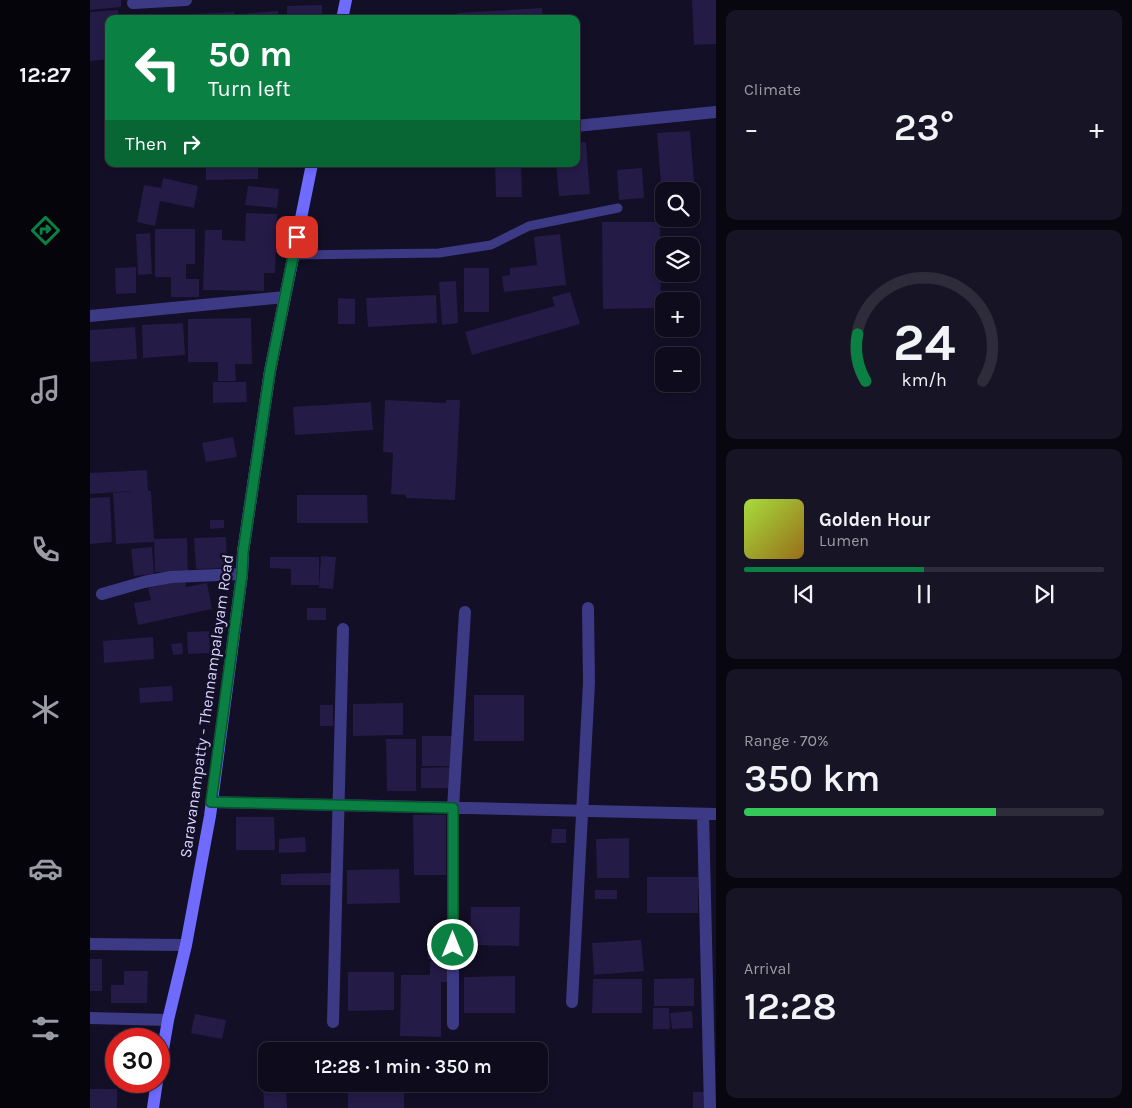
<!DOCTYPE html>
<meta charset="utf-8">
<style>
body{margin:0;font-family:Karla,sans-serif;background:#171425;color:#f1f3f6;height:100vh;display:flex;flex-direction:column;font-size:19px;white-space:nowrap}
*{box-sizing:border-box;margin:0}
p{font-size:16px;color:#9b9ba3}
.icon{flex:none;width:28px;height:28px;fill:none;stroke:currentColor;stroke-width:2;stroke-linecap:round;stroke-linejoin:round}
.map{position:relative;flex:1;overflow:hidden}
.details{display:flex;flex-direction:column;gap:10px;padding:10px;background:#08060f;width:416px}
.details>*{flex:none}
.banner{position:absolute;left:15px;top:15px;width:475px;height:152px;border-radius:10px;box-shadow:0 2px 8px #0003,0 0 0 1px #2e2b3b;background:#0b8043;color:#fff;overflow:hidden}
.controls{position:absolute;left:565px;top:182px;display:grid;gap:10px}
.controls a{display:grid;place-items:center;width:45px;height:45px;border-radius:10px;background:#0e0b1c;box-shadow:0 2px 8px #0003,0 0 0 1px #2e2b3b;font-size:25px}
.speed{position:absolute;left:15px;top:1028px;display:flex;gap:10px;font-size:25px;font-weight:700;text-align:center}
.speed>*{display:grid;place-content:center;width:65px;height:65px;border-radius:50%;background:#0e0b1c;box-shadow:0 2px 8px #0003,0 0 0 1px #2e2b3b;line-height:1}
.speed .limit{border:8px solid #d22;background:#fff;color:#111}
.pin{position:absolute;display:grid;place-items:center;width:42px;height:42px;color:#fff;margin:-21px;border-radius:10px;box-shadow:0 2px 8px #0006}
.me{position:absolute;width:55px;margin:-28px;rotate:0deg;stroke-linejoin:round;filter:drop-shadow(0 0 4px #0008)}
.turn{display:flex;align-items:center;gap:18px;height:105px;padding:0 20px;font-size:22px}
.turn .icon{width:65px;height:65px;stroke-width:2.5}
.turn b{display:block;font-size:35px;line-height:42px}
.then{display:flex;align-items:center;height:48px;padding:0 20px;background:#0003;gap:10px;font-size:19px}
.big{font-size:38px;font-weight:600;line-height:1.1}
.details .card{flex:1;display:flex;flex-direction:column;justify-content:center;gap:8px;min-width:0;padding:0 18px;border-radius:10px;background:#171425}
.details .dial{align-items:center;gap:0}
.dial svg{height:130px;overflow:visible;fill:none;stroke:#2e2b3b;stroke-width:7;stroke-linecap:round;text-anchor:middle}
.dial text{fill:#f1f3f6;stroke:none}
.song{display:flex;align-items:center;gap:15px}
.cover{width:60px;height:60px;border-radius:8px;background:linear-gradient(135deg,hsl(80 70% 55%),hsl(40 70% 35%))}
.played{height:5px;border-radius:2px;background:linear-gradient(90deg,#0b8043 50%,#2e2b3b 50%)}
.keys{display:flex;justify-content:space-around;direction:ltr}
.heat{display:flex;justify-content:space-between;align-items:center;font-size:28px;direction:ltr}
.charge{height:8px;border-radius:4px;background:linear-gradient(90deg,#34c759 70%,#2e2b3b 0)}
.trip{position:absolute;left:168px;top:1042px;width:290px;height:50px;border-radius:10px;background:#0e0b1c;box-shadow:0 2px 8px #0003,0 0 0 1px #2e2b3b;font-weight:600;line-height:50px;text-align:center}
main{display:flex;flex:1;min-height:0}
.menu{display:flex;flex-direction:column;width:90px;justify-content:space-around;align-items:center;background:#06040b;color:#9b9ba3}
.menu .icon{width:35px;height:35px}
.menu .active{color:#0b8043}
.menu b{font-size:22px;color:#f1f3f6}
.map>svg:first-child{display:block}
</style>
<main>
<nav class="menu">
<b>12:27</b>
<svg class="icon active" aria-label="directions" viewBox="0 0 24 24"><path d="M12 3l9 9-9 9-9-9zM9 14v-3h6M13 9l2 2-2 2"/></svg>
<svg class="icon" aria-label="music" viewBox="0 0 24 24"><path d="M9 18V5l10-2v13"/><circle cx="6" cy="18" r="3"/><circle cx="16" cy="16" r="3"/></svg>
<svg class="icon" aria-label="phone" viewBox="0 0 24 24"><path d="M5 4h4l2 5-3 2q2 4 5 5l2-3 5 2v4C11 20 4 13 5 4z"/></svg>
<svg class="icon" aria-label="climate" viewBox="0 0 24 24"><path d="M12 3v18M4 7l16 10M4 17L20 7"/></svg>
<svg class="icon" aria-label="car" viewBox="0 0 24 24"><path d="M5 17H2v-5l4-1 3-4h7l3 4 3 1v5h-3M9 17h6M6 11h13"/><circle cx="7" cy="17" r="2"/><circle cx="17" cy="17" r="2"/></svg>
<svg class="icon" aria-label="filters" viewBox="0 0 24 24"><path d="M4 7h16M4 17h16"/><circle cx="9" cy="7" r="2"/><circle cx="15" cy="17" r="2"/></svg>
</nav>
<div class="map">
<svg width="626" height="1108" viewBox="0 0 626 1108">
<rect width="100%" height="100%" fill="#130f26"/>
<path fill="#241b47" d="M0 0H31V7L0 10Z
M602 0H626V44L604 45Z
M232 5V19H197V6Z
M452 8 453 19H367V13Z
M28 10V19H19V59L0 61V12Z
M188 11V19H148V14Z
M144 12 145 19H104L103 14Z
M101 15V19H64V17Z
M600 131 604 182 571 184 567 133Z
M496 142 500 194 469 196 466 164H486V143Z
M116 164H138V168H168V179L116 180Z
M405 164H431L432 197H406Z
M552 168 554 198 529 200 527 170Z
M73 178 108 186 104 208 70 201 65 226 47 222 54 185 71 188Z
M158 186 189 189 187 208 155 205Z
M156 213 187 214 185 273H174V291L113 290 115 230H132V240L155 241Z
M512 222H570L571 308 513 309Z
M65 229H105V264H96V279H109V297H81V277H65Z
M60 233 62 274 48 275 46 234Z
M470 234 476 285 414 292 412 276 420 275V268L447 265 444 237Z
M46 267V293L26 294 25 268Z
M374 268H399V312H374Z
M366 281 368 323 352 325 349 282Z
M480 292 490 324 382 355 375 332 465 306 462 297Z
M346 295 347 323 278 327 276 298Z
M248 298 265 299V324H248Z
M161 318 162 364H145L146 381H128V362H98V319Z
M93 323 95 355 53 358 52 325Z
M45 327 47 359 0 362V330Z
M123 382H156L157 402 123 403Z
M295 400 356 403V400H370L365 500 316 498V495L301 494 303 453 293 452Z
M281 402 283 430 205 435 203 407Z
M143 437 147 457 116 462 112 443Z
M57 470 58 491H61L64 542 26 544 23 493 43 491 0 494V473Z
M207 495H277L278 523H207Z
M20 497 22 542 0 544V498Z
M120 520H134V528L120 529Z
M136 537 137 568 106 569 104 538Z
M97 538 98 572H65L64 539Z
M62 547 64 574 44 576 41 549Z
M231 556 246 557 243 589 229 588Z
M180 557H229V585H201V569L180 568Z
M95 580 96 587 117 583 122 609 48 625 44 603 61 600 58 588Z
M217 608H236V620H217Z
M119 631 120 653 98 654 97 632Z
M63 637 64 659 14 663 13 641Z
M92 643 93 654 83 655 81 644Z
M82 686 83 701 50 703 49 688Z
M384 695H434V741H384Z
M313 703V735L263 736V704Z
M230 705H243V726H230Z
M332 736H363V766H332Z
M296 739H326V791H297Z
M361 767 362 788H331V768Z
M323 815H356V875H324Z
M146 817H184L185 850H146Z
M462 829H476V843H461Z
M215 837 216 852 189 853V839Z
M539 838V878H507L506 839Z
M309 869 310 903 257 904V870Z
M242 873V885H191V874Z
M557 877H608V913H557Z
M505 890H527V899H505Z
M381 907H430L429 946 380 945Z
M551 940 554 971 504 975 502 943Z
M338 942 359 943V959H338Z
M0 959H12V991H0Z
M340 961H358L357 982H351V1037L310 1036 311 975H340Z
M34 971H58L57 1003H21V985H34Z
M258 972H304V1010L258 1011Z
M425 976V1013H374V977Z
M604 978V1006H564V979Z
M503 979H552V1013H502Z
M563 1008H579L580 1029H563Z
M602 1011 603 1028 582 1029 580 1013Z
M105 1014 136 1020 132 1039 101 1033Z
M172 1061H176V1084H196L197 1108H174Z
M258 1084H314V1108H258Z
M0 1089H27V1108H0Z
M603 1092H616V1108H603Z"/>
<g fill="none" stroke-linecap="round" stroke-linejoin="round">
<path stroke="#3d3a85" stroke-width="9" d="M204 255 349 253 401 245 439 226 528 208"/>
<path stroke="#3d3a85" stroke-width="12" d="M43 3 96 0
M486 126 626 112
M0 316 195 297
M12 594 54 582 81 577 152 574
M121 802 626 814
M613 814 620 1108
M0 944 96 945
M482 1002 499 683 498 608
M0 1018 78 1020
M243 1022 253 629
M363 1024V808L375 612"/>
<path stroke="#6f6bff" stroke-width="12" d="M252 19 256 0
M69 1073 78 1020 96 945 120 816 152 574 153 552 180 371 222 164
M63 1108 67 1081"/>
</g>
<g fill="none" stroke-linecap="round" stroke-linejoin="round">
<defs>
<path id="route" d="M207 237 180 371 153 552 152 574 121 802 363 808V945"/>
</defs>
<use href="#route" stroke="#07532c" stroke-width="12"/>
<use href="#route" stroke="#0b8043" stroke-width="9"/>
</g>
<g text-anchor="middle" stroke-width="5" stroke-linejoin="round" paint-order="stroke">
<g font-size="16" fill="#d9d4ff" stroke="#130f26">
<text transform="translate(116 706) rotate(-82)" y="6">Saravanampatty - Thennampalayam Road</text>
</g>
</g>
</svg>
<div class="controls">
<a><svg class="icon" aria-label="search" viewBox="0 0 24 24"><circle cx="10" cy="10" r="6"/><path d="M15 15l6 6"/></svg></a>
<a><svg class="icon" aria-label="layers" viewBox="0 0 24 24"><path d="M12 4l9 5-9 5-9-5zM3 14l9 5 9-5"/></svg></a>
<a>+</a>
<a>−</a>
</div>
<div class="speed"><div class="limit">30</div></div>
<div class="pin" style="left:207px;top:237px;background:#d93025"><svg class="icon" aria-label="arrive" viewBox="0 0 24 24"><path d="M6 21V4h12l-3 4 3 4H6"/></svg></div>
<svg class="me" style="left:363px;top:945px" viewBox="-20 -20 40 40"><circle r="17" fill="#0b8043" stroke="#fff" stroke-width="3"/><path d="M0-11L8 9 0 5-8 9z" fill="#fff"/></svg>
<div class="trip">12:28 · 1 min · 350 m</div>
<div class="banner">
<div class="turn"><svg class="icon" aria-label="left" viewBox="0 0 24 24"><path d="M17 20v-9H6M10 6l-5 5 5 5"/></svg><div><b>50 m</b>Turn left</div></div>
<div class="then">Then<svg class="icon" aria-label="right" viewBox="0 0 24 24"><path d="M7 20v-9h11M14 6l5 5-5 5"/></svg></div>
</div>
</div>
<section class="details">
<div class="card"><p>Climate</p>
<div class="heat"><a>−</a><b class="big">23°</b><a>+</a></div>
</div>
<div class="card dial"><svg viewBox="0 0 100 80">
<path d="M14 69A42 42 0 1 1 86 69"/>
<path d="M14 69A42 42 0 0 1 9 40" stroke="#0b8043"/>
<text x="50" y="56" font-size="32" font-weight="700">24</text>
<text x="50" y="72" font-size="11">km/h</text>
</svg></div>
<div class="card">
<div class="song"><i class="cover"></i><div><b>Golden Hour</b><p>Lumen</p></div></div>
<div class="played"></div>
<div class="keys"><svg class="icon" aria-label="previous" viewBox="0 0 24 24"><path d="M18 5L8 12l10 7zM5 5v14"/></svg><svg class="icon" aria-label="pause" viewBox="0 0 24 24"><path d="M8 5v14M16 5v14"/></svg><svg class="icon" aria-label="next" viewBox="0 0 24 24"><path d="M6 5l10 7-10 7zM19 5v14"/></svg></div>
</div>
<div class="card"><p>Range · 70%</p><b class="big">350 km</b><div class="charge"></div></div>
<div class="card"><p>Arrival</p><b class="big">12:28</b></div>
</section>
</main>
